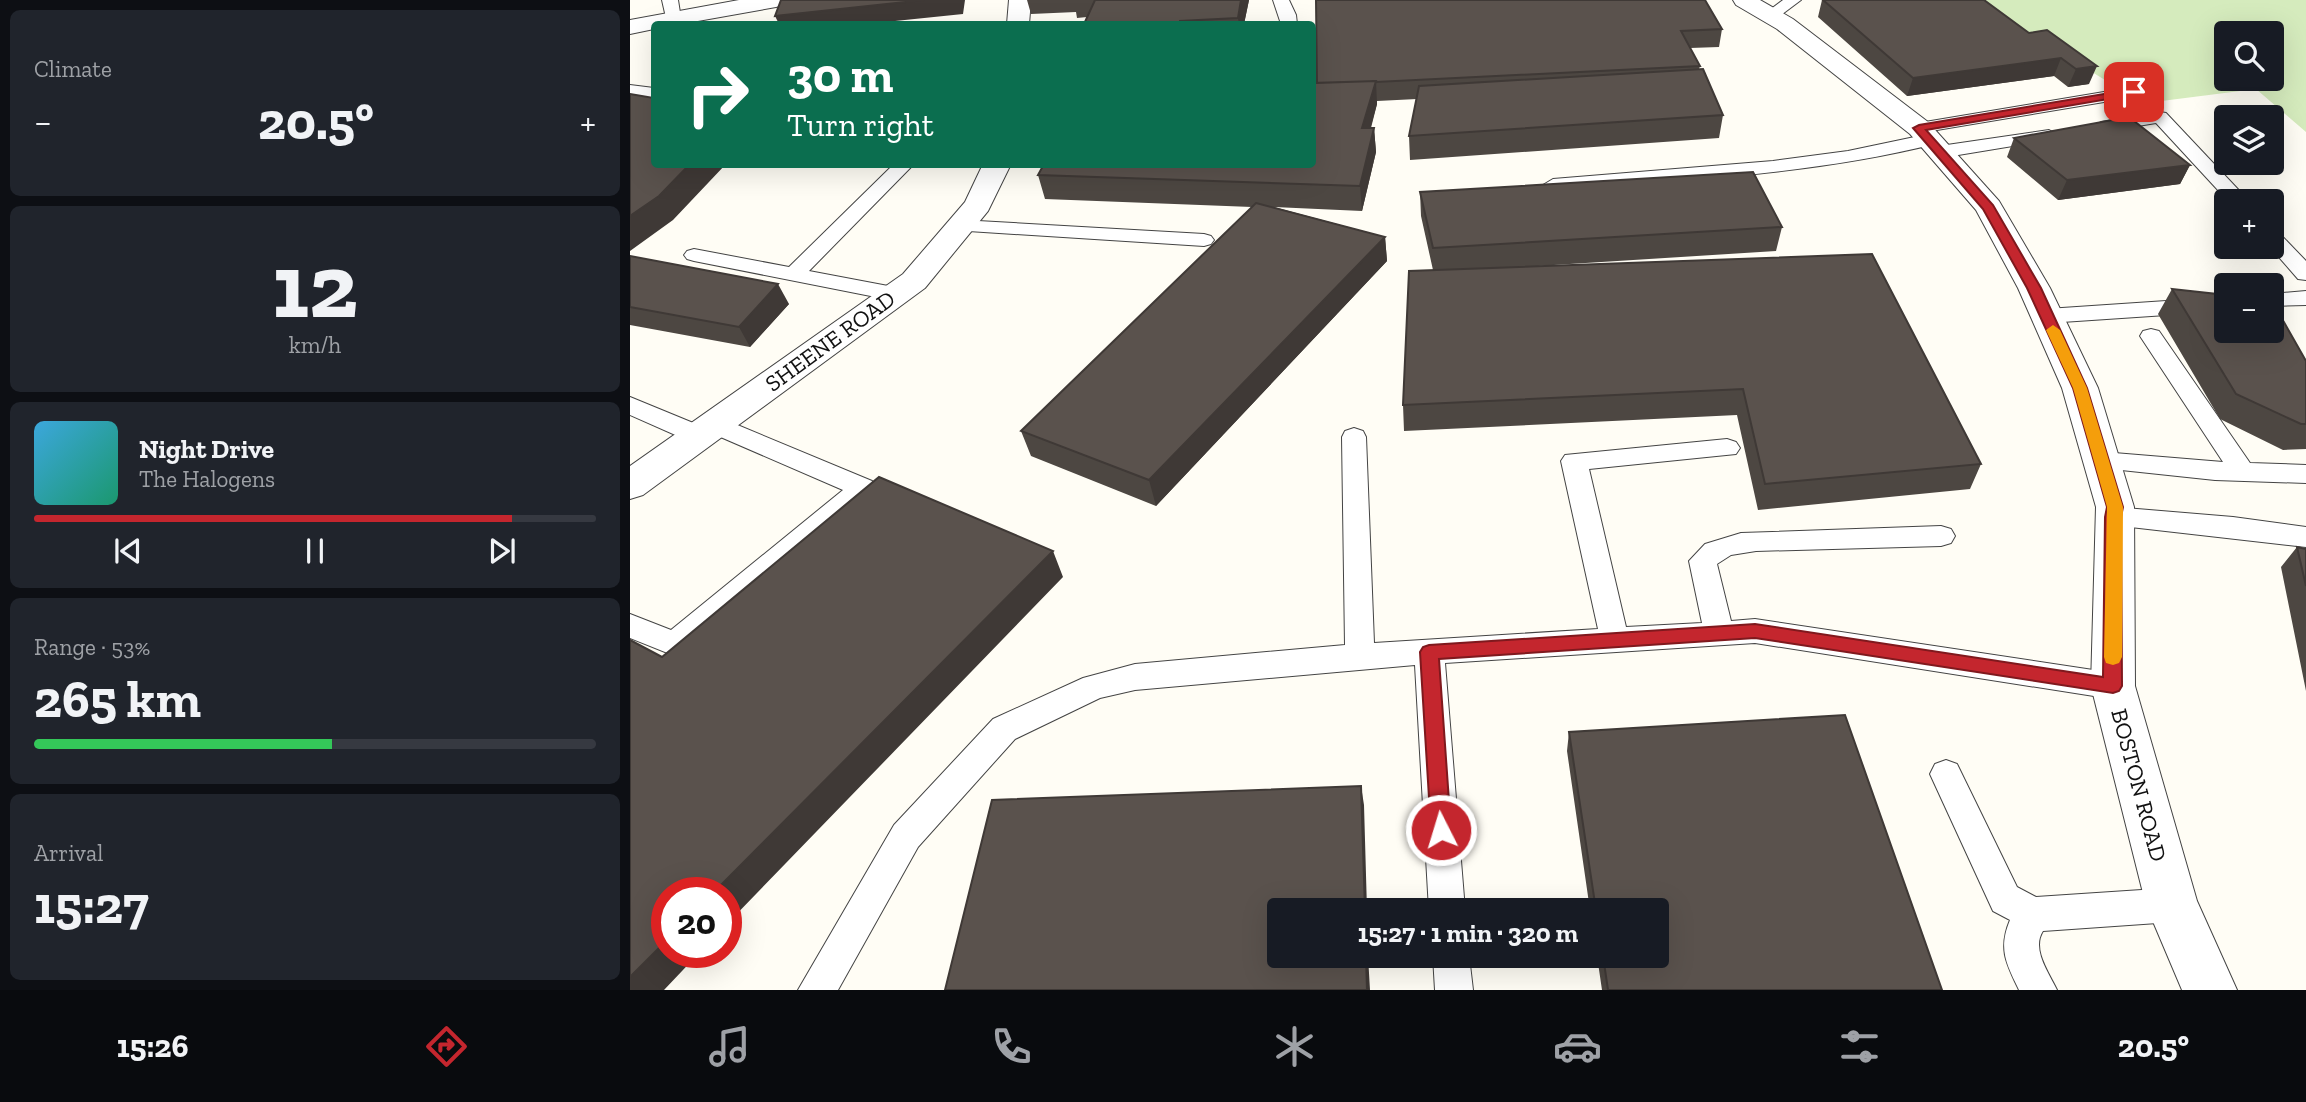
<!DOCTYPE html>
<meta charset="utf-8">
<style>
body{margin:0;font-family:"Zilla Slab",serif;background:#20242c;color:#f1f3f6;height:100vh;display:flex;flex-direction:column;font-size:26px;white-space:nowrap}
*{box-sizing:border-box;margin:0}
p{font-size:23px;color:#9ea1a6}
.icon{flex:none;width:38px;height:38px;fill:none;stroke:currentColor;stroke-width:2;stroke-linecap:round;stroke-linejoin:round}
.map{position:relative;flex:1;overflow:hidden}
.side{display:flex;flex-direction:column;gap:10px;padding:10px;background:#0d0f14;width:630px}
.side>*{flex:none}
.top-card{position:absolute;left:21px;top:21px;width:665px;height:147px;border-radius:7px;box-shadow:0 7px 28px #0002;background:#0b6e4f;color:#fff;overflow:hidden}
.fabs{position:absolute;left:1584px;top:21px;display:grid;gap:14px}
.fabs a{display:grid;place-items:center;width:70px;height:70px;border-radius:7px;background:#171b24;box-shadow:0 7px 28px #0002;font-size:35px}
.speed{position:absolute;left:21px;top:877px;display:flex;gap:14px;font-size:35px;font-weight:700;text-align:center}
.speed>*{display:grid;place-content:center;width:91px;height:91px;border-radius:50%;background:#171b24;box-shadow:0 7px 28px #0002;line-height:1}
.speed .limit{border:10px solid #d22;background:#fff;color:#111}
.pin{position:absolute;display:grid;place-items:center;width:60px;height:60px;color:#fff;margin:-30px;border-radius:14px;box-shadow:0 4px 10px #0006}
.me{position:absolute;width:77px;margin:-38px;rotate:355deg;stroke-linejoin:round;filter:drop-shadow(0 0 5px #0008)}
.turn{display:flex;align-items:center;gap:24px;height:147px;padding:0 21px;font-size:32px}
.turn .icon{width:91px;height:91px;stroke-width:2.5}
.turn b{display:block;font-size:49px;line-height:60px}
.big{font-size:52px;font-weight:700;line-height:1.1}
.side .card{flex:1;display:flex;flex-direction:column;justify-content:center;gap:10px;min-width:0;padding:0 24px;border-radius:10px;background:#20242c}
.side .dial{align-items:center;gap:0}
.dial b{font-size:91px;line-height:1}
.song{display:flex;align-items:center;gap:21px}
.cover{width:84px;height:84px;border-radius:10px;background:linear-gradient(135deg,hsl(200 70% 55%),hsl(160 70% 35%))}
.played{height:7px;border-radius:4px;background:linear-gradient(90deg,#c4262e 85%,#363941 85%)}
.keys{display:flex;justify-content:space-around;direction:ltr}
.heat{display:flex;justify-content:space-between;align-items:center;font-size:38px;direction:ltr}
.charge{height:10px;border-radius:5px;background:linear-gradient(90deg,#34c759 53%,#363941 0)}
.trip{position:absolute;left:637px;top:898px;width:402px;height:70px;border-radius:7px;background:#171b24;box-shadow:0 7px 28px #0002;font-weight:700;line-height:70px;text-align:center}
.menu{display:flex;height:112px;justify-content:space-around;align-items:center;background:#090b0e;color:#9ea1a6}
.menu .icon{width:49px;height:49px}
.menu .active{color:#c4262e}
.menu b{font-size:32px;color:#f1f3f6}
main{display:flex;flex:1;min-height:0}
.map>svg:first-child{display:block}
</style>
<main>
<section class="side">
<div class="card"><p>Climate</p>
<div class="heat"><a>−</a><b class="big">20.5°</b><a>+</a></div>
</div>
<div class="card dial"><b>12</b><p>km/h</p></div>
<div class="card">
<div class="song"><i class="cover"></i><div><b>Night Drive</b><p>The Halogens</p></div></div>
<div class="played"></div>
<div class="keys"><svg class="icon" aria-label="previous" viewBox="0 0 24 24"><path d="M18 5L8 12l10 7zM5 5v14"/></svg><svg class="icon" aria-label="pause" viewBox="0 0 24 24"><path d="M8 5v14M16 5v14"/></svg><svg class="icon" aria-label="next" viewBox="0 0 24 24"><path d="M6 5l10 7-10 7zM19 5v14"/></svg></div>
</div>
<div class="card"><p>Range · 53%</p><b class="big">265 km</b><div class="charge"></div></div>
<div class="card"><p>Arrival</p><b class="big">15:27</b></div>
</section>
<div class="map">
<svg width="1676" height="990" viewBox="0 0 1676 990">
<rect width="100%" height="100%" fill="#fffdf5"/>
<path fill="#d5ebbd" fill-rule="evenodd" d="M1346 0H1676V132L1626 89 1508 104 1483 85ZM1596 33H1642V79H1596Z"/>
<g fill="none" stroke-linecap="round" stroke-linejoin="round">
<defs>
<path id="service" d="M32 0H48L51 19 49 22H37Z
M643 0H659L666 15 667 24H651Z
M1153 0H1171L1147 18H1135L1133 15Z
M0 85 24 88V98L0 95Z
M1504 87 1510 88 1513 92 1510 96 1289 133 1280 128 1289 123Z
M1530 112 1536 113 1619 201H1598L1526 123 1471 132 1462 127 1471 122Z
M1419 130 1428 135 1425 139 1310 158 1301 152 1310 146Z
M1299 134 1305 136 1308 140 1305 144C1180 175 1051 180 923 191L913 185 923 179 1143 161 1218 151Z
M264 164H284L179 271 274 289 277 294 274 299 266 301 64 261 57 259 54 255 57 251 64 249 159 267Z
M330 220 574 234 581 236 584 240 581 244 574 246 323 230 320 226 323 222Z
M1642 231 1649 233 1676 261V280L1668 279 1640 247Z
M1676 291V305L1642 306V294Z
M1596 297V311L1417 323 1409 321 1406 316 1409 311 1417 309Z
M1521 329 1529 331 1620 463 1676 465V483L1585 480 1463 467 1459 461 1463 455 1472 452 1593 462 1510 336 1513 331Z
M0 397 73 427 75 419 84 417 93 419 242 481 246 488 242 495 55 652 45 656 0 638V614L41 630 213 490 79 432 77 441 68 444 59 441 0 415Z
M724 428 733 431 736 437 744 643 968 629 931 461 935 455 1097 439 1106 442 1110 448 1106 454 959 469 996 627 1072 623 1059 561 1075 544 1111 533 1311 526 1321 529 1325 536 1321 543 1311 546 1126 551 1101 555 1087 564 1101 621 1125 619 1483 673 1494 677 1498 686 1494 695 1483 699 1125 643 815 663 835 910H799L785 665 505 690 470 698 385 739 288 847 208 990H168L264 825 363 719 453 678 505 664 715 645 712 437 715 431Z
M1483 507 1603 517 1676 527V547L1474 524 1470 517 1474 510Z
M1316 760 1327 764 1387 887 1406 897 1542 888 1555 893 1560 905 1555 917 1542 922 1413 931C1401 949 1419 973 1427 990H1389C1376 963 1368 949 1380 920L1363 911 1300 774 1305 764Z
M803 956H839L843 990H805Z"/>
<path id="minor" d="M109 0H157L154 5 146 7 51 24H24V29L0 34V20Z
M379 0H401L399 24H377Z
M1103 0H1130L1163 19 1298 122 1369 201 1420 288 1468 388 1504 507 1505 686 1567 901 1607 990H1552L1516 905 1461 686 1466 507 1432 388 1388 288 1346 210 1280 134 1147 29 1106 5Z
M353 164H381L358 211 295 288 13 495 0 499V466L273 274 335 202Z"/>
</defs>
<use href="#service" stroke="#444" stroke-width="2"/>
<use href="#minor" stroke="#444" stroke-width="2"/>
<use href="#service" fill="#fff" fill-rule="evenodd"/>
<use href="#minor" fill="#fff" fill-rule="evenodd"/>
</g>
<path fill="#4d4742" d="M397 0H619L614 24H454L457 17 447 18 446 12 401 14Z
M686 0 1092 29 1089 47 1060 48 1070 66 1069 69 1093 115 1089 138 780 160 779 136 787 99 747 101V104L741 128H744L746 152 732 211 644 207 755 237 757 261 526 506 401 456 391 431 622 207 415 199 408 175 682 164 687 83Z
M1192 0H1354L1399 33 1417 30 1459 84 1438 87 1424 76 1277 96 1188 17Z
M1384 138 1560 165 1550 184 1428 200 1377 157Z
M790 192 1152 227 1146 251 908 266 1351 464 1340 489 1128 510 1107 415 774 431 773 405 803 270 791 216Z
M0 256 159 304 120 347 0 325Z
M1542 289 1676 361V449L1653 450 1590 419 1528 314Z
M1667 547 1676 549V691L1651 567Z
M939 732 1312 990H972L967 956H1027V910H960L937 751Z"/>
<path fill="#3f3936" d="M294 0H335L333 14 236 24H149L145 16Z
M611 0H619L614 24H609L608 18Z
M1431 58 1424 76 1277 96 1283 78Z
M1467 66 1459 84 1438 87 1446 69Z
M746 81 747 104 734 151 732 128Z
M744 128 746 152 732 211 730 186Z
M60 164H96L43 220 0 251V216Z
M1560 165 1550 184 1428 200 1437 180Z
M755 237 757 261 526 506 519 480Z
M148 284 159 304 120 347 109 327Z
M423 551 433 577 96 925V892H84Z
M731 786 734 805 737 910H735Z
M37 940V952H70L34 990H0V977Z
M736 956H738L740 990H737Z"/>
<path fill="#5a524d" stroke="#3f3936" stroke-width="2" d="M151 0H294L145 16Z
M465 0H611L608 18 550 21V24H454Z
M686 0H1075L1092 29 1051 31 1070 66 746 82V81L687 83Z
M1193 0H1354L1399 33 1417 30 1467 66 1446 69 1431 58 1283 78Z
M1073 69 1093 115 779 136 789 86Z
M746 81 732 128H744L730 186 408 175 414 164H682V83Z
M0 94 24 98V164H60L29 196 0 216Z
M1499 117 1560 165 1437 180 1384 138Z
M1123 172 1152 227 803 248 790 192Z
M626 203 755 237 519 480 391 431Z
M1242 254 1351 464 1135 484 1113 389 773 405 779 271Z
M0 256 148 284 109 327 0 307Z
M1542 289 1596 295V331H1642V301L1676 361V424H1671L1606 394Z
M249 477 423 551 84 892H37V940L0 977V640L32 657Z
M1667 547 1676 549V586Z
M1215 715 1312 990H978L973 956H1027V910H966L939 732Z
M731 786 735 910H649V956H736L737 990H315L362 800Z"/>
<path fill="#c4262e" stroke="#7f191e" stroke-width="2" d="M1504 89 1508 90V94L1296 130 1363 205 1411 288 1457 388 1493 507 1491 517 1492 686 1489 691 1483 693 1125 638 809 659 821 830 818 837 811 839 804 837 801 830 790 652 793 647 799 645 1125 624 1473 677 1475 517 1477 507 1443 388 1397 288 1353 209 1283 128 1289 125Z"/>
<path fill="#f59e0b" d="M1423 325 1430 330 1457 388 1493 507 1492 657 1489 663 1483 665 1476 663 1474 657 1477 507 1443 388 1416 330Z"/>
<g text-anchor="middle" stroke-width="7" stroke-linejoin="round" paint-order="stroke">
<g font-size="23" fill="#111" stroke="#fff">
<text transform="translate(200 341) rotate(-36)" y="8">SHEENE ROAD</text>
<text transform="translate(1509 785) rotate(75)" y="8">BOSTON ROAD</text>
</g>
</g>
</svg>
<div class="fabs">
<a><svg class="icon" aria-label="search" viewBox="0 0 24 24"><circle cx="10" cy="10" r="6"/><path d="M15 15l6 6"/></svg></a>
<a><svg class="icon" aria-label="layers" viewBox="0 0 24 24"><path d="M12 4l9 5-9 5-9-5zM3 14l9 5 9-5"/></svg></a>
<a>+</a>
<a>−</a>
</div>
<div class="speed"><div class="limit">20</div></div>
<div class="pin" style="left:1504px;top:92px;background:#d93025"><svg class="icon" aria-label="arrive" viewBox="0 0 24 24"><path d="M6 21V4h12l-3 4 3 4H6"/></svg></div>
<svg class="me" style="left:811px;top:830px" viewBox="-20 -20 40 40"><circle r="17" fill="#c4262e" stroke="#fff" stroke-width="3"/><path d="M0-11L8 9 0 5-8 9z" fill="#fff"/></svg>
<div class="trip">15:27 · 1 min · 320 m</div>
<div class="top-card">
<div class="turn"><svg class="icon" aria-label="right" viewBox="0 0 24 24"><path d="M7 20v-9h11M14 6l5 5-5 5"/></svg><div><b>30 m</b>Turn right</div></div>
</div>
</div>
</main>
<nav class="menu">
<b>15:26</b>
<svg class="icon active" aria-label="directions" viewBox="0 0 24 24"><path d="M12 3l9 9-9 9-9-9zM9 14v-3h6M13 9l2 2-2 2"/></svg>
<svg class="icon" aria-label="music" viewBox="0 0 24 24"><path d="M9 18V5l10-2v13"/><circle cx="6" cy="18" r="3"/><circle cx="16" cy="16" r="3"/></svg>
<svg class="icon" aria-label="phone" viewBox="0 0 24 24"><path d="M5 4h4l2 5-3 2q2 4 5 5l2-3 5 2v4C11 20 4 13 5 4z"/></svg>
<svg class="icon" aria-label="climate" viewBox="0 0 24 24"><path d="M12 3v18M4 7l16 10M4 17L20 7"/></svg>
<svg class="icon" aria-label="car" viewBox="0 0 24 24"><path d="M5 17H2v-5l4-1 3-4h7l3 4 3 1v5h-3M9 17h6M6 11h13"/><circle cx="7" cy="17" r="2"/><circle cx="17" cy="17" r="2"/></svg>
<svg class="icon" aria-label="filters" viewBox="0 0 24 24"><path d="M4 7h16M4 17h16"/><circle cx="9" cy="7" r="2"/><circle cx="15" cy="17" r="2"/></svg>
<b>20.5°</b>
</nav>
